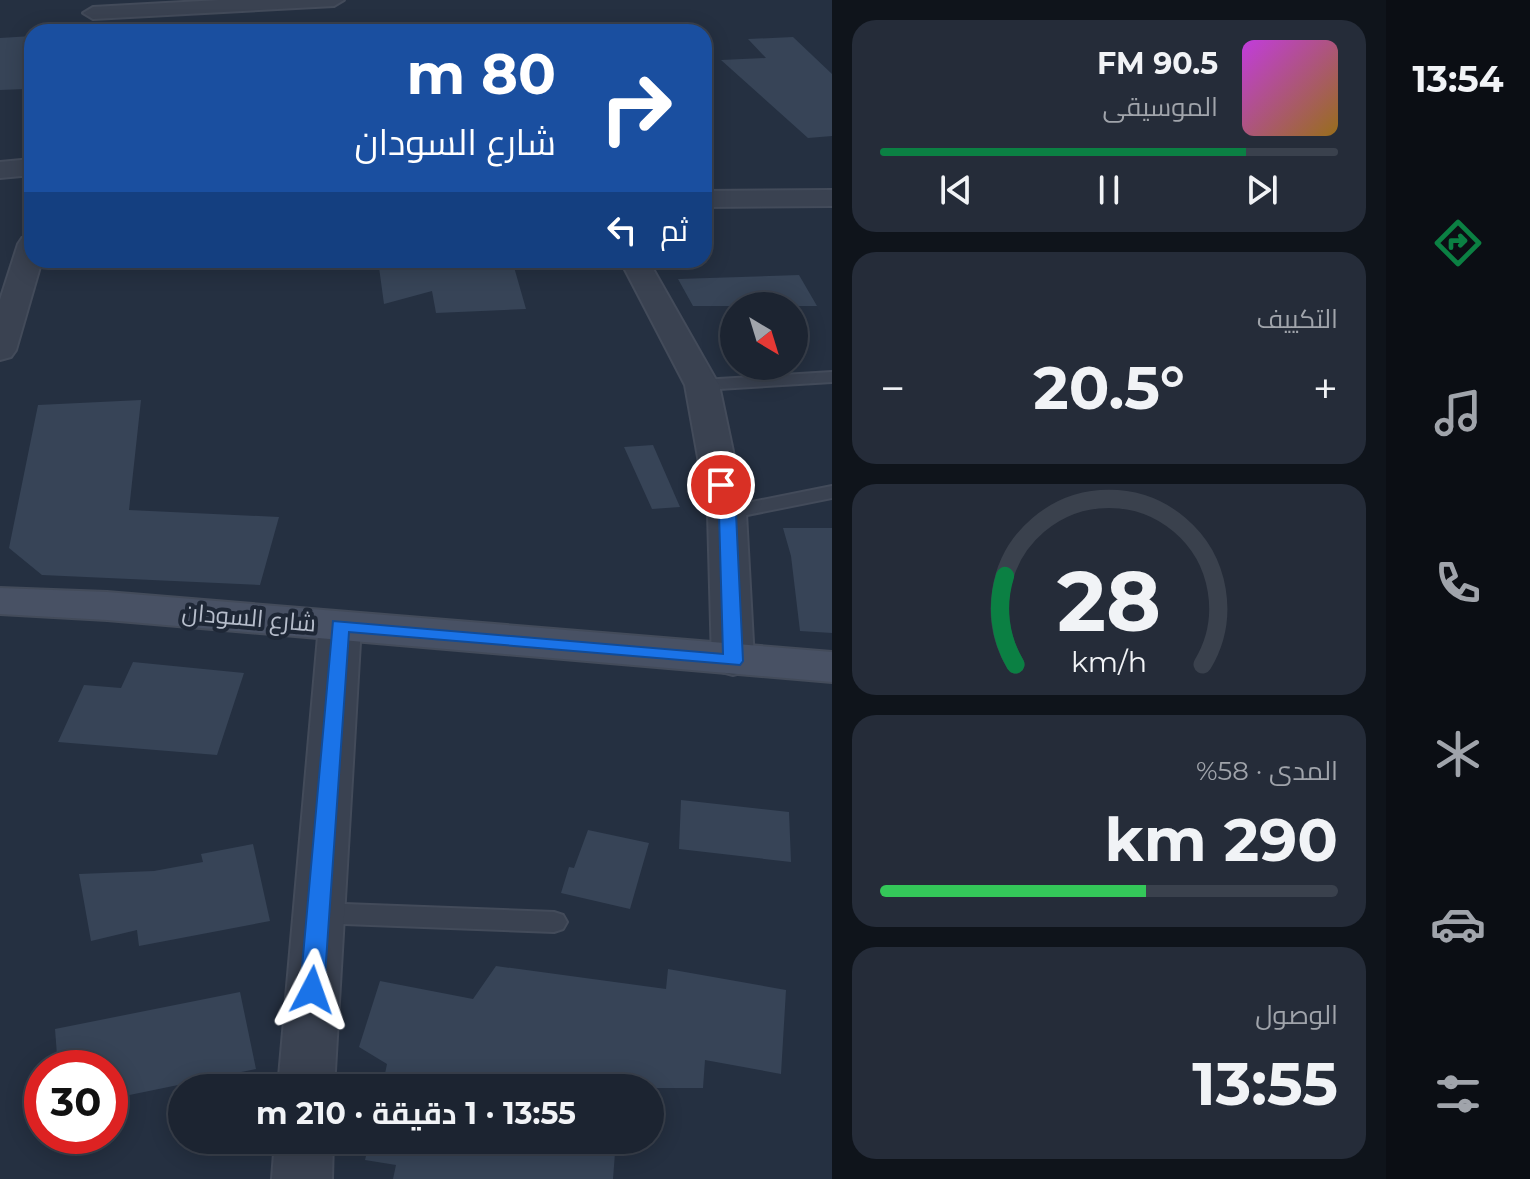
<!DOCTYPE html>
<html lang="ar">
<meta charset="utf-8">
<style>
body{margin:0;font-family:Montserrat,Cairo,sans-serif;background:#252c39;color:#f1f3f6;direction:rtl;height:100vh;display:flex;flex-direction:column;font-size:30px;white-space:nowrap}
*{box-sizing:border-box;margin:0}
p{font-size:26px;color:#a0a4ab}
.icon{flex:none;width:44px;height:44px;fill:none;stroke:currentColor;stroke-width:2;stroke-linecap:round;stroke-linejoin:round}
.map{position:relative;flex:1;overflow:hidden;direction:ltr}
.side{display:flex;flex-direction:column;gap:20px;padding:20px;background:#0f141b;width:554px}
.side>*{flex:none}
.banner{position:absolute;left:24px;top:24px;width:688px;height:244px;border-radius:24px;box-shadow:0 4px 20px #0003,0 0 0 2px #3a414d;direction:rtl;background:#1a4fa0;color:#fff;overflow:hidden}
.needle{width:52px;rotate:142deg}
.buttons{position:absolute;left:720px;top:292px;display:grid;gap:16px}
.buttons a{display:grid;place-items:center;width:88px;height:88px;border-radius:50%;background:#1c2431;box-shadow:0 4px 20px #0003,0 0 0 2px #3a414d;font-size:40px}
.speed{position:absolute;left:24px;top:1050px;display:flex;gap:16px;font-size:40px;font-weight:700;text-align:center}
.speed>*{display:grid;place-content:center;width:104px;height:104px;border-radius:50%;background:#1c2431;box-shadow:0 4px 20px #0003,0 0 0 2px #3a414d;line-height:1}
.speed .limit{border:12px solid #d22;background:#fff;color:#111}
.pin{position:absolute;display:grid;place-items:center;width:68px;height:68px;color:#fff;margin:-34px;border:4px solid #fff;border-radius:50%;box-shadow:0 2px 8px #0007}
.me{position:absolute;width:88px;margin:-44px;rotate:4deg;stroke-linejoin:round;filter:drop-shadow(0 0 6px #0008)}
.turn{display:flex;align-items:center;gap:28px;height:168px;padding:0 24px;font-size:36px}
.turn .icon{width:104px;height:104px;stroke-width:2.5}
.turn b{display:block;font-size:56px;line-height:68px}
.then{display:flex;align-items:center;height:76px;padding:0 24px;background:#0003;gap:16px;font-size:30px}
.big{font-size:60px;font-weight:700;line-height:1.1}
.side .tile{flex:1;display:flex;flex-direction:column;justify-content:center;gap:12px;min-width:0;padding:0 28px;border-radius:24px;background:#252c39}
.side .dial{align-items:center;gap:0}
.dial svg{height:208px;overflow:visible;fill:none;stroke:#3a414d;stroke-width:7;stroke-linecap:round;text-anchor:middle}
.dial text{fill:#f1f3f6;stroke:none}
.song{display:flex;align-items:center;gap:24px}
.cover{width:96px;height:96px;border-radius:12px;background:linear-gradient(135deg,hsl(290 70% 55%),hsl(40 70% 35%))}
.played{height:8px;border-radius:4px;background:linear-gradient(90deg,#0b8043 80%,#3a414d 80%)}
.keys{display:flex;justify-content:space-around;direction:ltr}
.heat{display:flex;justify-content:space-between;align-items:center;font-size:44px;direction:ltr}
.charge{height:12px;border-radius:6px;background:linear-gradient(90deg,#34c759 58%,#3a414d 0)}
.trip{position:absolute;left:168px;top:1074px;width:496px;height:80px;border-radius:40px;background:#1c2431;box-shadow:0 4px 20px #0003,0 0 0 2px #3a414d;font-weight:700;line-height:80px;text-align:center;direction:rtl}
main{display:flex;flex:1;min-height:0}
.dock{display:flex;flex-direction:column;width:144px;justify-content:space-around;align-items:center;background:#0b0e14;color:#a0a4ab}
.dock .icon{width:56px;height:56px}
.dock .current{color:#0b8043}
.dock b{font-size:36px;color:#f1f3f6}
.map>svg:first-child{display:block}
</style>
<main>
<nav class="dock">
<b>13:54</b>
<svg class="icon current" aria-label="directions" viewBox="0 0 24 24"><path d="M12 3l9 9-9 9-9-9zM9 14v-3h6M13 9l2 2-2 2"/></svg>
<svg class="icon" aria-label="music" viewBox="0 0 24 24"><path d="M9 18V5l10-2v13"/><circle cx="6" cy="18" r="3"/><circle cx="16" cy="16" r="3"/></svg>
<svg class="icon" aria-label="phone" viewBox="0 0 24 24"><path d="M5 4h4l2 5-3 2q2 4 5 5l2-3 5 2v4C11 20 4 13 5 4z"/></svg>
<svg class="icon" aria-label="climate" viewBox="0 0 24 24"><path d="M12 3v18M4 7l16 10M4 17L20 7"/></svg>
<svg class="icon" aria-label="car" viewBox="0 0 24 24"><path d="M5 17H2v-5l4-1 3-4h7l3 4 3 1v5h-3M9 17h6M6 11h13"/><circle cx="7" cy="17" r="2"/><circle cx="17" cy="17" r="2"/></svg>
<svg class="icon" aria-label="filters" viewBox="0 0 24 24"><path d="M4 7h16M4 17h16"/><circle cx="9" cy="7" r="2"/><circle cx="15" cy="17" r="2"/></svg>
</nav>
<section class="side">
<div class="tile">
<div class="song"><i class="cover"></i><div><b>90.5 FM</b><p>الموسيقى</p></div></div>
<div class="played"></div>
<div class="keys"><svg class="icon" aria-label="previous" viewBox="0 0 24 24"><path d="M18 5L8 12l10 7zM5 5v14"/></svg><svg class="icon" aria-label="pause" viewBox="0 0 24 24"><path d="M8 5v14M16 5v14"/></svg><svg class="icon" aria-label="next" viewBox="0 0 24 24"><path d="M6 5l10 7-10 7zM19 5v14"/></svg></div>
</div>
<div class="tile"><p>التكييف</p>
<div class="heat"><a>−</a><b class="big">20.5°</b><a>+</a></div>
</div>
<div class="tile dial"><svg viewBox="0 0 100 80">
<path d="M14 69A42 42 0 1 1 86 69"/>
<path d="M14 69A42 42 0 0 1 10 35" stroke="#0b8043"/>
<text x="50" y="56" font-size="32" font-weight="700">28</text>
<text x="50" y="72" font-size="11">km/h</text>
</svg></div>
<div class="tile"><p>المدى · 58%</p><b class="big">290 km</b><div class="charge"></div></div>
<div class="tile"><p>الوصول</p><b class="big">13:55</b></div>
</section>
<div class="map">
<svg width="832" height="1179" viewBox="0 0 832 1179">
<rect width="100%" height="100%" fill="#253041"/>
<path fill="#374457" d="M32 36V67L27 68 25 89 0 90V38Z
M793 37 832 74V136L808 138 721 60 766 58 748 39Z
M378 260H512L526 309 436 313 432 291 384 304Z
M799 275 817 306H693L678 279Z
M141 400 129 510 279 517 260 585 42 575 9 548 38 405Z
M653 445 680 507 652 509 624 447Z
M783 528H832V633L800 631 791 556Z
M133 662 244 673 217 755 58 742 84 685 121 688Z
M681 800 789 812 791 862 679 849Z
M588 830 649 843 630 909 561 893 569 867 574 868Z
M253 844 270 921 139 946 137 930 91 941 79 874 154 871 203 862 201 854Z
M496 966 666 989 668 969 786 990 781 1074 705 1060 703 1088H382L387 1064 359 1047 380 981 473 999Z
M240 992 256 1069 110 1099V1068H58L55 1029Z
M370 1140H616L613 1179H393L396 1165 365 1160Z"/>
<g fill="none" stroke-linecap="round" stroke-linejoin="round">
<defs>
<path id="service" d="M832 372V382L702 390 694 385 702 380Z
M832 486V498L727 519 718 513 727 507Z
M318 903 554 912 563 915 567 922 563 929 554 932 318 923 309 920 305 913 309 906Z"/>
<path id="minor" d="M220 0H344L334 6 93 19 83 13 93 7Z
M32 159V175L0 178V162Z
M832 190V206L704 207V191Z
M32 235V260H42L16 350 11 357 0 360V300L18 244 22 238Z
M620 260H648L719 385 746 513 754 661 748 671 733 675 718 671 712 661 708 513 685 385Z
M340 612 355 616 361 625 334 1088H278L319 625 325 616Z
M275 1140H333L332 1179H272Z"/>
<path id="secondary" d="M0 588 107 592 832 652V682L107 620 0 614Z"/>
</defs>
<use href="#service" stroke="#434b5a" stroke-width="4"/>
<use href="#minor" stroke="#434b5a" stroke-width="4"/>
<use href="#secondary" stroke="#434b5a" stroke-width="4"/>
<use href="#service" fill="#3a4251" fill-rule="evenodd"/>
<use href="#minor" fill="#3a4251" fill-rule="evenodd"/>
<use href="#secondary" fill="#485164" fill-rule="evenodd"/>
</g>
<path fill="#1a73e8" stroke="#114b97" stroke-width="2" d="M721 480 730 485 736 513 743 661 740 665 349 632 324 990 321 997 312 1000 303 997 300 990 333 621 723 654 719 513 713 485Z"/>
<g text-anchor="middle" stroke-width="8" stroke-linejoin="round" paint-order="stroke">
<g font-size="24" fill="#b6bdcb" stroke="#1e2736">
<text transform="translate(249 618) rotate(5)" y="8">شارع السودان</text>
</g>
</g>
</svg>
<div class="buttons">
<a><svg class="needle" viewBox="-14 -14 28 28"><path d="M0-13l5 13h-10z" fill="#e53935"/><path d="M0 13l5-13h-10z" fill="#a0a4ab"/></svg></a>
</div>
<div class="speed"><div class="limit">30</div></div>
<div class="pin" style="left:721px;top:485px;background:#d93025"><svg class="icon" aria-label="arrive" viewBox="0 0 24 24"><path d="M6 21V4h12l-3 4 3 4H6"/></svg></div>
<svg class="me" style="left:312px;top:990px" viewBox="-20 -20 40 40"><path d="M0-17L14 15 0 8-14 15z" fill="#1a73e8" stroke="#fff" stroke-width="4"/></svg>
<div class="trip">13:55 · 1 دقيقة · 210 m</div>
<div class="banner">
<div class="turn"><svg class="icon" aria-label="right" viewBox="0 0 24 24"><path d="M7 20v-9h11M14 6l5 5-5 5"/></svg><div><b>80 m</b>شارع السودان</div></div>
<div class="then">ثم<svg class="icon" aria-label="left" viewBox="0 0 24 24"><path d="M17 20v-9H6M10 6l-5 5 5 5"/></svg></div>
</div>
</div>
</main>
